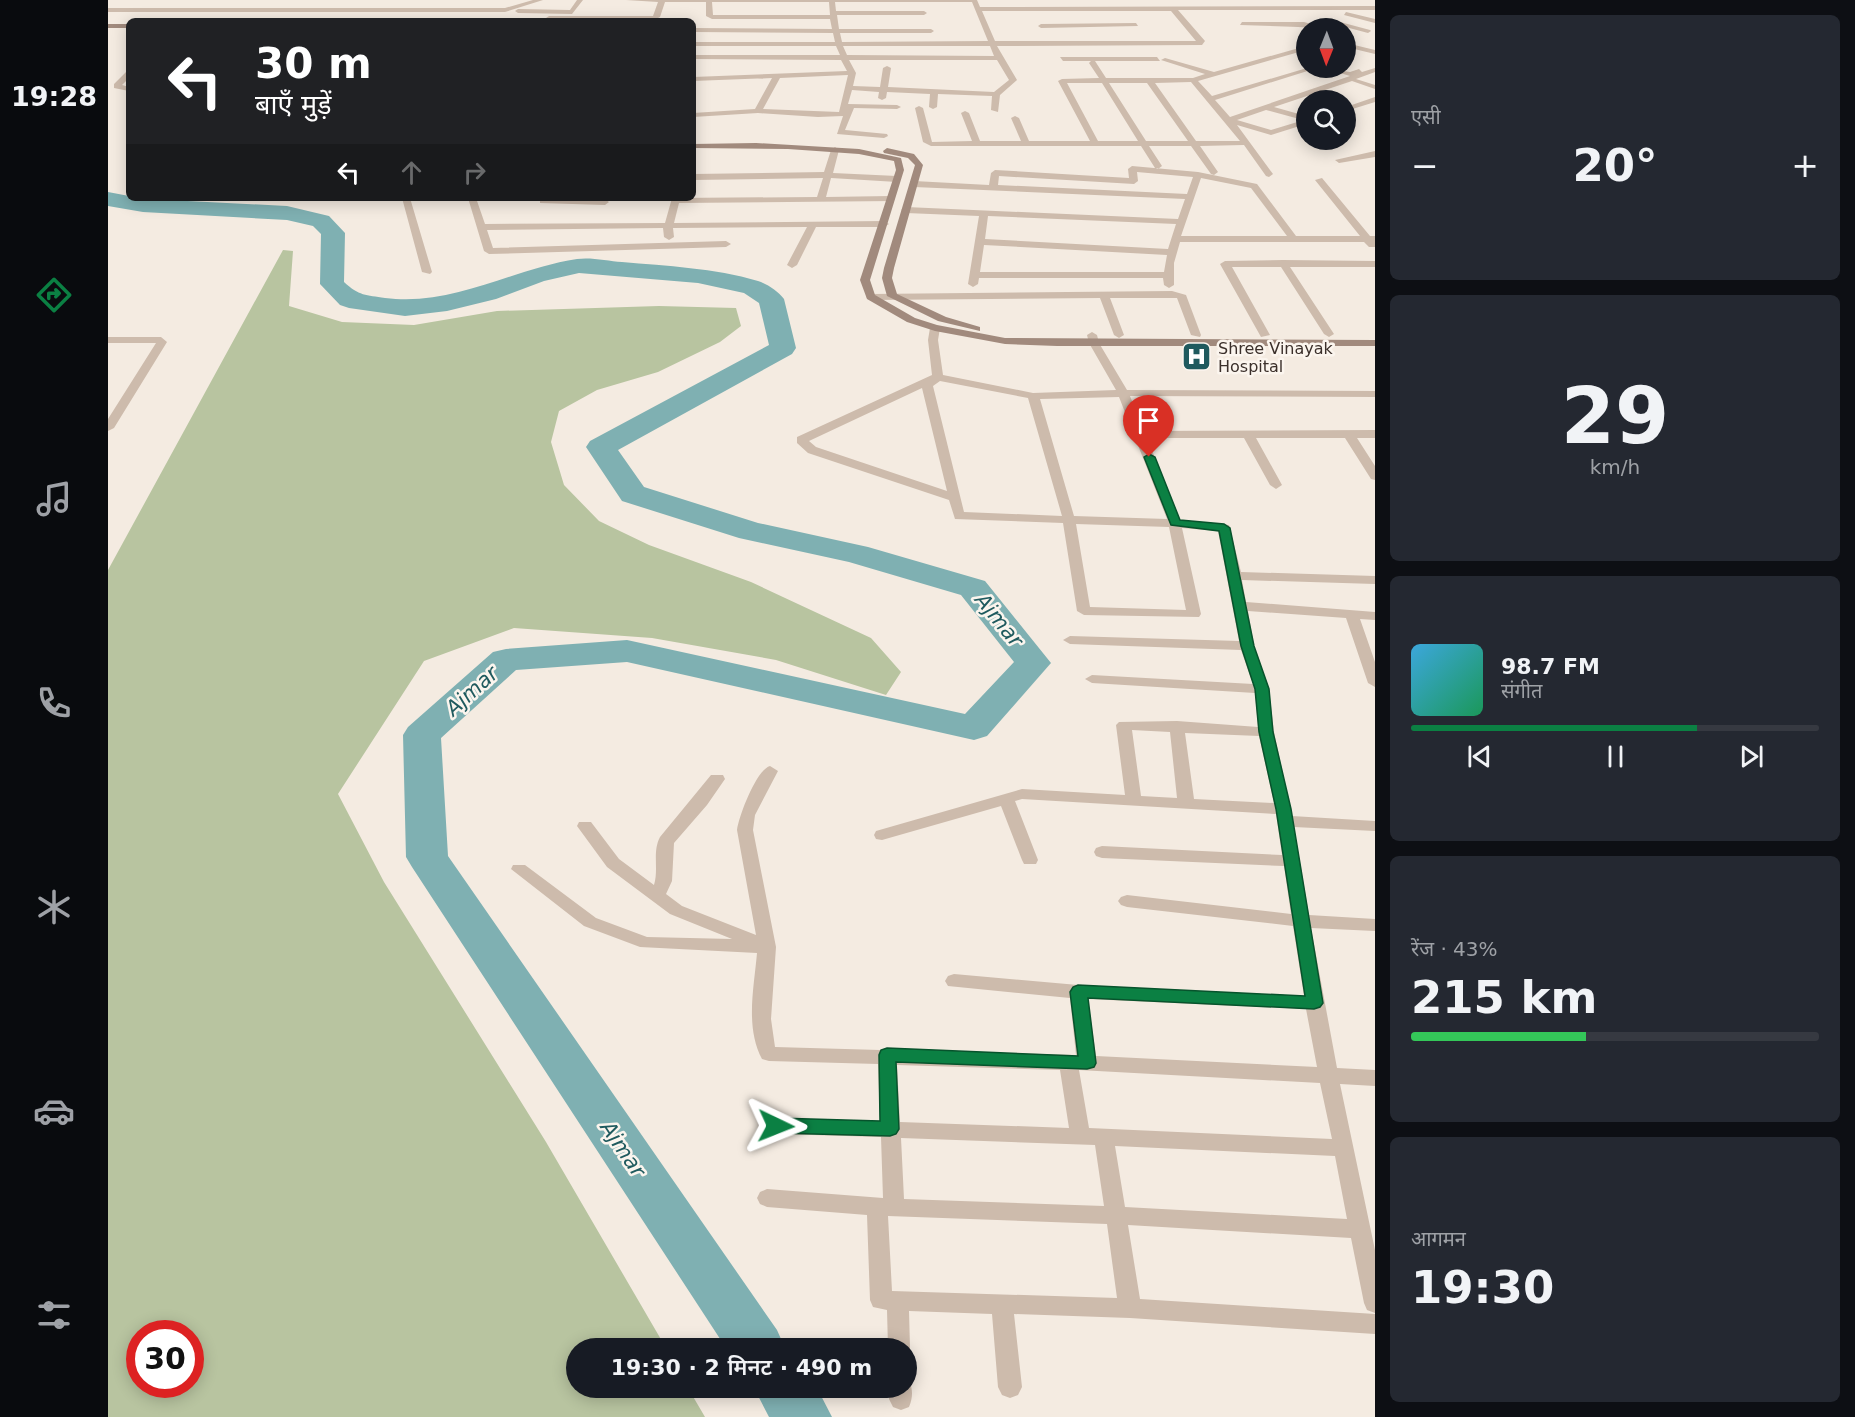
<!DOCTYPE html>
<html lang="hi">
<meta charset="utf-8">
<style>
body{margin:0;font-family:"DejaVu Sans","Noto Sans Devanagari",sans-serif;background:#242831;color:#f1f3f6;height:100vh;display:flex;flex-direction:column;font-size:22px;white-space:nowrap}
*{box-sizing:border-box;margin:0}
p{font-size:20px;color:#9ea1a6}
.icon{flex:none;width:33px;height:33px;fill:none;stroke:currentColor;stroke-width:2;stroke-linecap:round;stroke-linejoin:round}
.map{position:relative;flex:1;overflow:hidden}
.drawer{display:flex;flex-direction:column;gap:15px;padding:15px;background:#0d0f14;width:480px}
.drawer>*{flex:none}
.guide{position:absolute;left:18px;top:18px;width:570px;height:183px;border-radius:9px;box-shadow:0 3px 15px #0003;background:#202124;color:#fff;overflow:hidden}
.needle{width:39px;rotate:181deg}
.controls{position:absolute;left:1188px;top:18px;display:grid;gap:12px}
.controls a{display:grid;place-items:center;width:60px;height:60px;border-radius:50%;background:#171b24;box-shadow:0 3px 15px #0003;font-size:30px}
.speed{position:absolute;left:18px;top:1320px;display:flex;gap:12px;font-size:30px;font-weight:700;text-align:center}
.speed>*{display:grid;place-content:center;width:78px;height:78px;border-radius:50%;background:#171b24;box-shadow:0 3px 15px #0003;line-height:1}
.speed .limit{border:9px solid #d22;background:#fff;color:#111}
.pin{position:absolute;display:grid;place-items:center;width:51px;height:51px;color:#fff;margin:-62px -26px;border-radius:50% 50% 50% 0;rotate:-45deg;box-shadow:0 0 6px #0007}
.pin .icon{rotate:45deg}
.me{position:absolute;width:66px;margin:-33px;rotate:92deg;stroke-linejoin:round;filter:drop-shadow(0 0 4px #0008)}
.turn{display:flex;align-items:center;gap:21px;height:126px;padding:0 30px;font-size:27px}
.turn .icon{width:78px;height:78px;stroke-width:2.5}
.turn b{display:block;font-size:42px;line-height:51px}
.lanes{display:flex;align-items:center;height:57px;padding:0 30px;background:#0003;justify-content:center;gap:30px;direction:ltr}
.lanes .off{opacity:.35}
.big{font-size:45px;font-weight:600;line-height:1.1}
.drawer .tile{flex:1;display:flex;flex-direction:column;justify-content:center;gap:9px;min-width:0;padding:0 21px;border-radius:9px;background:#242831}
.drawer .dial{align-items:center;gap:0}
.dial b{font-size:78px;line-height:1}
.song{display:flex;align-items:center;gap:18px}
.cover{width:72px;height:72px;border-radius:9px;background:linear-gradient(135deg,hsl(200 70% 55%),hsl(150 70% 35%))}
.played{height:6px;border-radius:3px;background:linear-gradient(90deg,#0b8043 70%,#363941 70%)}
.keys{display:flex;justify-content:space-around;direction:ltr}
.heat{display:flex;justify-content:space-between;align-items:center;font-size:33px;direction:ltr}
.charge{height:9px;border-radius:4px;background:linear-gradient(90deg,#34c759 43%,#363941 0)}
.trip{position:absolute;left:458px;top:1338px;width:351px;height:60px;border-radius:30px;background:#171b24;box-shadow:0 3px 15px #0003;font-weight:600;line-height:60px;text-align:center}
main{display:flex;flex:1;min-height:0}
.tab-bar{display:flex;flex-direction:column;width:108px;justify-content:space-around;align-items:center;background:#090b0e;color:#9ea1a6}
.tab-bar .icon{width:42px;height:42px}
.tab-bar .active{color:#0b8043}
.tab-bar b{font-size:27px;color:#f1f3f6}
.map>svg:first-child{display:block}
</style>
<main>
<nav class="tab-bar">
<b>19:28</b>
<svg class="icon active" aria-label="directions" viewBox="0 0 24 24"><path d="M12 3l9 9-9 9-9-9zM9 14v-3h6M13 9l2 2-2 2"/></svg>
<svg class="icon" aria-label="music" viewBox="0 0 24 24"><path d="M9 18V5l10-2v13"/><circle cx="6" cy="18" r="3"/><circle cx="16" cy="16" r="3"/></svg>
<svg class="icon" aria-label="phone" viewBox="0 0 24 24"><path d="M5 4h4l2 5-3 2q2 4 5 5l2-3 5 2v4C11 20 4 13 5 4z"/></svg>
<svg class="icon" aria-label="climate" viewBox="0 0 24 24"><path d="M12 3v18M4 7l16 10M4 17L20 7"/></svg>
<svg class="icon" aria-label="car" viewBox="0 0 24 24"><path d="M5 17H2v-5l4-1 3-4h7l3 4 3 1v5h-3M9 17h6M6 11h13"/><circle cx="7" cy="17" r="2"/><circle cx="17" cy="17" r="2"/></svg>
<svg class="icon" aria-label="filters" viewBox="0 0 24 24"><path d="M4 7h16M4 17h16"/><circle cx="9" cy="7" r="2"/><circle cx="15" cy="17" r="2"/></svg>
</nav>
<div class="map">
<svg width="1267" height="1417" viewBox="0 0 1267 1417">
<rect width="100%" height="100%" fill="#f4ebe1"/>
<path fill="#b8c4a0" fill-rule="evenodd" d="M175 250 185 251 181 306 234 322 306 325 389 311 551 306 628 308 633 326 612 342 550 372 489 390 451 411 443 442 456 485 491 521 541 545 643 582 763 638 793 672 778 695 668 660 544 638 406 628 316 661 230 794 276 882 438 1142 558 1348H468V1388H580L597 1417H0V570ZM32 1334H82V1384H32Z"/>
<g fill="none" stroke-linecap="round" stroke-linejoin="round">
<path fill="#7fb0b2" fill-rule="evenodd" d="M0 192 21 196V198L179 206 221 216 237 233 236 282C251 296 258 295 277 298 345 307 403 269 469 259 483 257 500 261 514 262 559 266 606 268 650 281 659 284 670 291 676 299L688 348 684 354 510 450 536 487 650 523 760 547 877 581 943 663 879 736 866 740 519 662 408 670 333 738 340 856 669 1330 677 1348H618L304 867 298 857 295 735 300 727 385 652 398 649 519 640 857 714 906 662 853 595 741 562 631 538 514 501 478 447 482 441 661 345 651 303 636 293 590 283 471 273 436 281 388 299 339 311 297 316 241 308 232 305 212 284 213 234 205 226 179 220 35 212 0 206Z
M646 1388H709L724 1417H661Z"/>
<path fill="#cdbbac" fill-rule="evenodd" d="M425 0H435L397 12H0V8H397Z
M469 0H475L464 14 410 13 407 11 410 9 462 10Z
M518 0H869L872 7 1267 6V10H1070L1097 41 1094 45 889 46 909 80 892 95 890 112 883 110 884 96 830 94 829 107 825 109 821 107 822 94 779 92 778 98 774 100 770 98 771 92 744 90 740 104 789 105 793 107 789 109 746 108 737 130 779 134 780 136 776 138 729 134 735 116 710 117 650 113 585 117V113L647 109 664 78 585 81V77L739 71 733 60 585 59V55H732L728 46H585V42H727L725 33 585 32V28L724 29 722 19H604L598 16V2H557L552 17 546 20H441L438 18 441 16H545L550 2ZM604 2H721L722 15H605ZM727 2H864L880 41 734 42 732 33H823L826 31 823 29H731L729 15H816L819 13 816 11H728ZM874 11H1063L1088 41H887ZM735 46H882L886 56 739 55ZM741 60H889L901 80 886 92 780 87 783 68 779 66 775 68 772 87 745 86 748 73ZM740 75 731 112 655 109 672 78Z
M1238 12 1267 19V23L1236 15Z
M1217 18 1262 30 1263 31 1260 33 1215 21Z
M1134 22H1196L1218 28 1132 25Z
M1028 23 1030 26 933 28 930 26 933 24Z
M1238 43 1267 50V54L1238 47Z
M1198 46V50L1090 81 1104 96 1199 68H1209L1107 100 1122 117 1242 76 1216 68 1242 72 1251 69 1254 72 1267 68V72L1248 79 1267 85V89L1244 81 1166 107 1198 116V124L1163 135 1129 125 1165 174 1161 177 1158 176 1136 145 1092 146 1110 172 1106 175 1103 174 1083 146H1041L1054 166 1050 169 1047 168 1033 146H823L815 142 807 108 811 106 815 108 824 142 864 141 853 113 857 111 861 113 872 141H913L903 118 907 116 911 118 921 141H982L950 81 954 79 991 78 981 63 983 61H955L952 57H1049L1052 61H987L998 78H1085L1097 74 1053 60 1057 58 1106 72ZM1083 82 1132 141H1088L1047 83ZM959 83H994L1030 141H990ZM1001 83H1039L1080 141H1038ZM1158 110 1195 120H1196L1163 130 1129 120Z
M18 72H21V78L14 85 21 87V91L6 88V84Z
M1267 97V102L1238 111V107Z
M727 147 731 150 725 173 789 176 793 179 789 182 723 178 718 197 783 196 786 197V201L571 203 566 223 776 221 781 224 776 227H708L689 265 684 268 679 265 699 227 565 228 566 237 561 240 556 237 555 228 379 230 385 248 618 241 623 244 618 247 381 254 376 251 360 198H368L377 224 557 223 564 198 709 197 715 178 585 180V174L716 172 723 150Z
M1267 151V157L1231 163 1227 160Z
M1024 166 1090 172 1149 184 1188 236H1252L1207 180 1214 178 1262 236H1267V247H1261L1256 242H1072L1066 263V285L1061 288 1056 285 1055 278H871L870 284 865 287 860 284 871 216 798 213 793 210 798 207 1070 219 1077 199 806 187 802 184 806 181 881 185 883 173 887 170 1021 178 1020 169ZM1029 172 1085 177 1079 194 890 185 891 176 1026 184 1030 181ZM1093 178 1143 188 1179 236H1073ZM880 216 1068 224 1060 249 877 239ZM876 245 1059 255 1056 272H872Z
M294 198H302L324 272 322 274 314 272Z
M435 198 497 199 501 202 497 205 432 203V199Z
M1175 260 1267 261V267H1182L1226 334 1221 337 1216 334 1173 267H1124L1162 335 1153 337 1112 264 1117 261Z
M1064 291 1078 295 1093 335 1092 337 1083 335 1069 298H1002L1016 335 1011 338 1006 335 992 298 763 300 758 297 763 294Z
M827 325 832 328 830 340 835 375 925 393 1008 390 981 343 979 335 984 332 989 335 991 343 1019 390 1267 391V397L1022 396 1036 431 1267 430V438H1249L1267 466V480L1263 479 1237 438H1148L1174 485 1168 489 1162 485 1136 438H1039L1072 520 1121 525 1133 572 1267 576V584L1134 580 1138 602 1267 612V620L1252 619 1267 662V687L1260 683 1238 618 1140 611 1146 646 1161 689 1166 732 1184 816 1267 821V831L1186 827 1201 915 1267 919V931L1203 928 1229 1068 1267 1070V1086L1232 1084 1267 1250V1313L1259 1310 1256 1303 1243 1238 1020 1225 1032 1299 1267 1314V1334L1022 1318 906 1314 914 1387 910 1395 902 1398 894 1395 890 1387 884 1314 801 1311 802 1348 799 1355 798 1348H780L779 1310 765 1307 762 1300 759 1215 659 1207 652 1204 649 1198 652 1192 659 1189 775 1198 773 1137 668 1134 661 1132 658 1126 661 1120 668 1118 772 1121 770 1064 661 1061 654 1059C637 1027 646 988 649 953L532 947 476 926 403 869 405 865H417L488 918 539 937 624 939 562 914 499 867 469 826 471 822H483L511 859 546 885C551 869 544 852 552 837L603 775H615L617 779 599 805 566 843 564 881 558 894 574 906 648 935 629 830C631 816 648 770 662 766L670 771 647 815 645 830 668 947 663 1019 667 1047 772 1050 779 1048 786 1050 968 1055 962 998 840 986 837 981 840 976 846 974 970 985 1196 996 1185 926 1019 907 1013 905 1010 901 1013 897 1019 895 1183 914 1176 866 994 858 988 856 986 852 988 848 994 846 1174 855 1168 814 914 799 907 801 930 860 928 864H916L914 860 893 806 774 840 768 839 766 835 768 831 914 789 1017 795 1008 725 1011 722 1069 721 1150 727 1147 693 984 683 977 679 984 675 1145 684 1133 650 962 644 955 640 962 636 1131 641 1110 531 1074 528 1093 614 1091 617 976 615 969 611 955 523 847 519 841 500 700 453 689 443V437L824 375 820 340 822 328ZM832 381 920 398 954 516 856 512 825 386ZM814 388 839 491 708 447 701 441ZM1011 397 1059 519 966 516 932 399ZM968 524 1061 527 1078 610 982 607ZM1024 730 1062 732 1069 798 1033 796ZM1077 733 1151 736 1166 803 1086 799ZM980 999 1198 1009 1209 1067 988 1056ZM789 1065 952 1070 961 1128 792 1122ZM971 1070 1212 1083 1224 1139 981 1128ZM793 1138 987 1145 996 1206 796 1199ZM1007 1146 1227 1156 1239 1219 1017 1207ZM780 1216 999 1224 1009 1298 784 1291Z
M0 337H53L59 342 6 428 0 431V419L48 343H0Z
M798 1379 801 1380C805 1390 805 1397 801 1407L793 1410 785 1407 781 1399V1388H798Z"/>
<path fill="#a18a7d" fill-rule="evenodd" d="M0 24H21V28H0Z
M648 143 751 149 793 158 796 170 762 280 767 295 807 318 829 325 897 338 1267 340V346H949L897 344 827 331 799 322 759 299 752 280 788 170 786 161 751 154 680 149 585 148V144Z
M779 148 806 154 815 165 786 268 784 278 789 294 838 317 872 327V331L830 321 779 296 774 278 776 268 807 165 800 158 776 153 775 151Z"/>
</g>
<path fill="#0b8043" stroke="#07532c" stroke-width="1.5" d="M1041 454 1047 457 1072 520 1116 524 1122 528 1146 646 1161 689 1165 732 1183 809 1215 1003 1212 1007 1206 1009 980 998 988 1063 986 1067 979 1069 788 1062 791 1129 788 1134 782 1136 668 1133 662 1131 659 1126 662 1120 668 1118 772 1121 771 1055 773 1050 779 1048 970 1056 962 992 965 987 970 985 1197 996 1168 809 1151 732 1147 689 1133 646 1111 531 1063 525 1036 457Z"/>
<defs>
<symbol id="hospital-square" viewBox="-11 -11 22 22"><rect x="-9" y="-9" width="18" height="18" rx="4" fill="#1f5a5e" stroke="#fbf5ee"/><path d="M-5-5h3v3.5h4V-5h3V5h-3V1.5h-4V5h-3Z" fill="#fff"/></symbol>
</defs>
<g fill-rule="evenodd">
<use href="#hospital-square" x="1072" y="340" width="33" height="33"/>
</g>
<g text-anchor="middle" stroke-width="5" stroke-linejoin="round" paint-order="stroke">
<g font-size="16" fill="#3b302b" stroke="#fbf5ee" text-anchor="start">
<text x="1110" y="354">Shree Vinayak<tspan x="1110" dy="18">Hospital</tspan></text>
</g>
<g font-size="21" font-style="italic" fill="#1f5a5e" stroke="#fbf5ee">
<text transform="translate(891 620) rotate(51)" y="7">Ajmar</text>
<text transform="translate(364 691) rotate(-42)" y="7">Ajmar</text>
<text transform="translate(515 1149) rotate(56)" y="7">Ajmar</text>
</g>
</g>
</svg>
<div class="controls">
<a><svg class="needle" viewBox="-14 -14 28 28"><path d="M0-13l5 13h-10z" fill="#e53935"/><path d="M0 13l5-13h-10z" fill="#9ea1a6"/></svg></a>
<a><svg class="icon" aria-label="search" viewBox="0 0 24 24"><circle cx="10" cy="10" r="6"/><path d="M15 15l6 6"/></svg></a>
</div>
<div class="speed"><div class="limit">30</div></div>
<div class="pin" style="left:1041px;top:457px;background:#d93025"><svg class="icon" aria-label="arrive" viewBox="0 0 24 24"><path d="M6 21V4h12l-3 4 3 4H6"/></svg></div>
<svg class="me" style="left:668px;top:1126px" viewBox="-20 -20 40 40"><path d="M0-17L14 15 0 8-14 15z" fill="#0b8043" stroke="#fff" stroke-width="4"/></svg>
<div class="trip">19:30 · 2 मिनट · 490 m</div>
<div class="guide">
<div class="turn"><svg class="icon" aria-label="left" viewBox="0 0 24 24"><path d="M17 20v-9H6M10 6l-5 5 5 5"/></svg><div><b>30 m</b>बाएँ मुड़ें</div></div>
<div class="lanes"><svg class="icon" aria-label="left" viewBox="0 0 24 24"><path d="M17 20v-9H6M10 6l-5 5 5 5"/></svg><svg class="icon off" aria-label="ahead" viewBox="0 0 24 24"><path d="M12 20V5M6 11l6-6 6 6"/></svg><svg class="icon off" aria-label="right" viewBox="0 0 24 24"><path d="M7 20v-9h11M14 6l5 5-5 5"/></svg></div>
</div>
</div>
<section class="drawer">
<div class="tile"><p>एसी</p>
<div class="heat"><a>−</a><b class="big">20°</b><a>+</a></div>
</div>
<div class="tile dial"><b>29</b><p>km/h</p></div>
<div class="tile">
<div class="song"><i class="cover"></i><div><b>98.7 FM</b><p>संगीत</p></div></div>
<div class="played"></div>
<div class="keys"><svg class="icon" aria-label="previous" viewBox="0 0 24 24"><path d="M18 5L8 12l10 7zM5 5v14"/></svg><svg class="icon" aria-label="pause" viewBox="0 0 24 24"><path d="M8 5v14M16 5v14"/></svg><svg class="icon" aria-label="next" viewBox="0 0 24 24"><path d="M6 5l10 7-10 7zM19 5v14"/></svg></div>
</div>
<div class="tile"><p>रेंज · 43%</p><b class="big">215 km</b><div class="charge"></div></div>
<div class="tile"><p>आगमन</p><b class="big">19:30</b></div>
</section>
</main>
